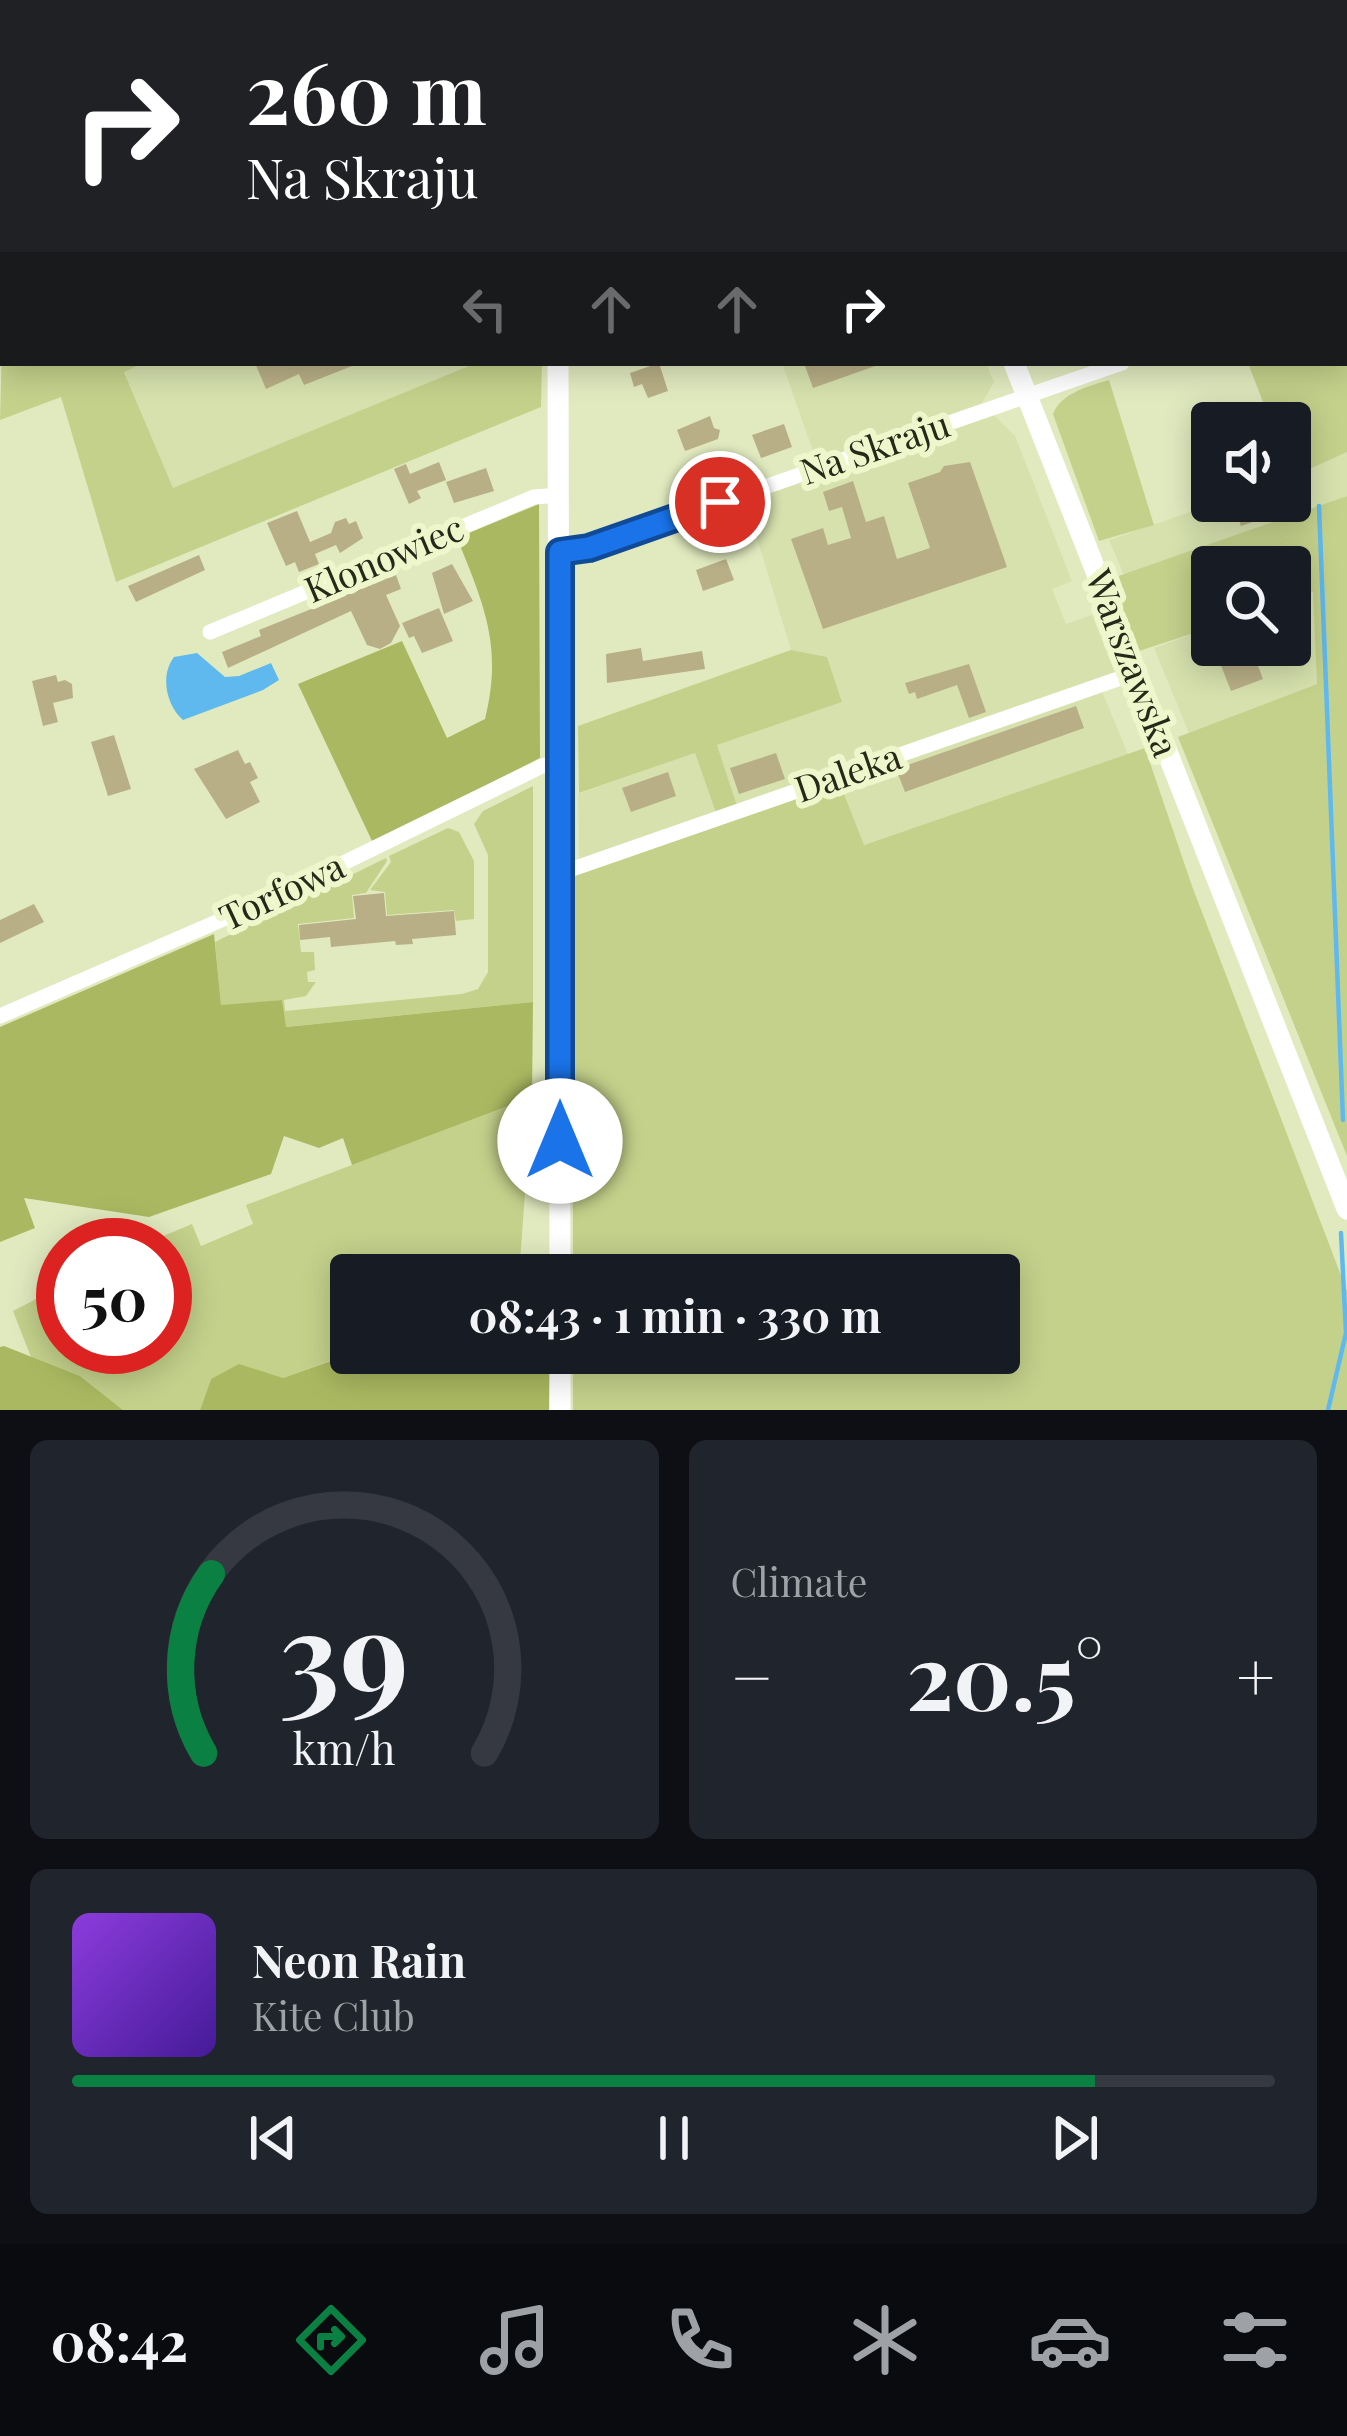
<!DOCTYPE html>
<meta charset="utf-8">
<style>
body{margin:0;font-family:"Playfair Display",serif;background:#20242c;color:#f1f3f6;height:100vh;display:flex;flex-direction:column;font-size:45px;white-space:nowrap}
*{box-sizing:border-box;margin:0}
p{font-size:39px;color:#9ea1a6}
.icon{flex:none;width:66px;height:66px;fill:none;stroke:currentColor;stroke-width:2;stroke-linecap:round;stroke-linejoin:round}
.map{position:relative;height:1410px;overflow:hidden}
.panel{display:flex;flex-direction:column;gap:30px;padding:30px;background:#0d0f14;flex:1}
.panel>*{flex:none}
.hud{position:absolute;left:0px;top:0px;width:1347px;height:366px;box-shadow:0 6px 30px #0003;background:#202124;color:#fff;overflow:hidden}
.controls{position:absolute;left:1191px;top:402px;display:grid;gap:24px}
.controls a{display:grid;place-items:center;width:120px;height:120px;border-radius:12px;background:#171b24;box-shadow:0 6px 30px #0003;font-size:60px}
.speed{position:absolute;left:36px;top:1218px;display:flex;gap:24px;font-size:60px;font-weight:700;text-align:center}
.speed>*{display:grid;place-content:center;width:156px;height:156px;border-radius:50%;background:#171b24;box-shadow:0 6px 30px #0003;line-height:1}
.speed .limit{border:18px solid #d22;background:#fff;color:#111}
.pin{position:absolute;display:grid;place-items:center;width:102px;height:102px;color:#fff;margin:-51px;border:6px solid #fff;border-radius:50%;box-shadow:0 3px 12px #0007}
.me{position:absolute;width:132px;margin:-66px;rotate:0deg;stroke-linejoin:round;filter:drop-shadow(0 0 9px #0008)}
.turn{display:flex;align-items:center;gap:42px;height:252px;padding:0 48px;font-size:54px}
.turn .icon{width:156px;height:156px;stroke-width:2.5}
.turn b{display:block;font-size:84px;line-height:102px}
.lanes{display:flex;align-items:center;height:114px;padding:0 48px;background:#0003;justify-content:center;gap:60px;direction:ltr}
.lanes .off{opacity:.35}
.big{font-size:90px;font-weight:700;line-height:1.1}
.panel .card{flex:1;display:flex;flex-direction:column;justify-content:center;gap:18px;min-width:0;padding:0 42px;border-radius:18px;background:#20242c}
.panel .dial{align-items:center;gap:0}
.dial svg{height:312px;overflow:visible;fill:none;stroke:#363941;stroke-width:7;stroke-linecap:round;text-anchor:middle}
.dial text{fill:#f1f3f6;stroke:none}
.song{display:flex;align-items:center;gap:36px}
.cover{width:144px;height:144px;border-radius:18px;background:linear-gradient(135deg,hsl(270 70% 55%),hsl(260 70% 35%))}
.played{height:12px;border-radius:6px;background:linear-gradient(90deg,#0b8043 85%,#363941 85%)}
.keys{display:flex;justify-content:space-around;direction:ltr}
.heat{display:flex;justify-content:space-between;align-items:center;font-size:66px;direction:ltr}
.panel .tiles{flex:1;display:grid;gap:30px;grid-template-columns:1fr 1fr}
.card:last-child{grid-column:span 2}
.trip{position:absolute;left:330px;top:1254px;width:690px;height:120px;border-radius:12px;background:#171b24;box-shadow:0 6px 30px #0003;font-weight:700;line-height:120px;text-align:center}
.dock{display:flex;height:192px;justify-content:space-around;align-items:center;background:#090b0e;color:#9ea1a6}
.dock .icon{width:84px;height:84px}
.dock .selected{color:#0b8043}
.dock b{font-size:54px;color:#f1f3f6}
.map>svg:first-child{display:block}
</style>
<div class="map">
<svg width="1347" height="1410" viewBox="0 0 1347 1410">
<rect width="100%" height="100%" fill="#e1eabf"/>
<path fill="#d6e1ae" d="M143 363H476L173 489 124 371Z
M782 363H986L994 382 982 403 832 456 830 452 815 457Z
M993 414 1015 436 1072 581 1052 589 1066 624 1092 615 1115 673 851 765 840 762 822 768 810 780 737 806 716 745 842 702 827 657 791 650 746 502 755 506 764 502 768 494Z
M1347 452V496L1124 575 1109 540 1222 501H1290V477Z
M1314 592 1317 684 1189 733 1154 648 1212 627V645H1290V600Z
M1101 689 1128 754 863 845 840 784 858 774Z
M695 753 716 813 579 860 578 794Z"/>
<path fill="#c4d18b" d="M1347 296V452L1292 477 1290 423H1271L1248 363H1344Z
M3 309V363H143L124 372 173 488 476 363H542L541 407 116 582 61 397 0 420Z
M1109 380 1154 525 1099 541 1053 414C1061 393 1089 386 1109 380Z
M1347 496V1156L1178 737 1317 684 1313 592 1290 600V567H1212V627L1139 651 1110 579Z
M791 650 827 657 842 702 717 745 737 806 716 813 695 753 579 793 578 726Z
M1145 748 1192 886 1347 1291V1410H573V1353H999V1275H573V876L840 784 864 845Z
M533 786V1002L285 1027 282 1000 221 1006 215 942 386 858 387 861 366 893 352 895 354 918 298 924 301 952H314L315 970 307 972 308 982H316L306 996 284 1000 285 1011 462 994 478 989 488 972V855L474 824 483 811Z
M448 828 459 832 474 861V919L456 921 454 910 387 915 385 892 370 890 391 862 389 856Z
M532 1097 519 1275H351V1353L283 1378 211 1379 200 1410H123L80 1376 31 1357 13 1311 63 1285V1347H165V1245H142L192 1224 201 1246 253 1224 246 1205Z"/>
<path fill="#aab961" d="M539 504 540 758 373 843 298 684 402 641 447 738 485 719C503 646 484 605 457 538Z
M214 934 221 1005 282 1000 286 1027 533 1002 532 1097 352 1165 343 1138 319 1148 284 1136 271 1174 149 1217 24 1198 35 1228 0 1242V1027Z
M4 1346 80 1376 123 1410H0V1347Z
M353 1353H550L549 1410H200L211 1379 239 1364 283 1378Z"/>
<path fill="#60b9ee" d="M197 653 225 677 239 676 271 663 279 680 263 690 183 720C166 705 160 675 174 657Z"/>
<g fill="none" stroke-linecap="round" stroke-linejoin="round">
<path stroke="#60b9ee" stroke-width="4.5" d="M1309 0 1310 3
M1344 89 1347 97
M1319 506 1343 1120
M1328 1410 1346 1333 1341 1233"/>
</g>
<path fill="#b8af86" d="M255 363H357V364L304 385 299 374 266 389Z
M659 363 668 391 648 398 642 384 634 387 630 373Z
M804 363H877L878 365 813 388Z
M710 416 714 428 720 430 718 439 685 451 677 430Z
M784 424 792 447 761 458 752 435Z
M439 462 446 480 417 491 421 498 409 504 394 469 406 464 410 474Z
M970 462 1007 567 823 629 791 539 823 528 828 545 851 538 842 507 829 511 823 492 853 481 866 522 884 516 897 559 930 548 908 483 940 472 944 466Z
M486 468 494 491 454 503 446 482Z
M1300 484 1308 503 1241 526 1234 508 1253 501H1290V488Z
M297 511 310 542 331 533 335 522 346 518 349 524 356 521 363 538 340 553 336 545 315 554 319 564 299 572 295 562 286 566 267 523Z
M199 555 205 570 136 602 128 586Z
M726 559 734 580 703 591 696 570Z
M452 564 473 601 444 614 432 573Z
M396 575 401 589 386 595 400 626 391 643 380 649 367 645 351 611 228 668 222 652 261 636 259 630Z
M439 608 453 641 422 653 414 636 409 638 402 623Z
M1213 645H1250L1263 679 1231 691Z
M641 648 643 661 702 651 705 669 607 683 606 654Z
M969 664 986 712 969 718 957 685 917 699 915 692 909 694 905 683Z
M56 675 58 682 65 680 72 684 73 698 53 703 58 722 43 726 32 681Z
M1076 706 1084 728 905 792 896 769Z
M114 735 131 789 108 796 91 742Z
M238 750 245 764 250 762 258 778 250 782 260 802 226 819 194 769Z
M776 753 785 779 739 794 730 768Z
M668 772 676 796 631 812 622 788Z
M384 893 386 916 454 911 456 935 412 939 413 944 396 945 395 941 331 947 330 937 300 940 299 925 356 919 353 896Z
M34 904 44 922 0 943V920Z"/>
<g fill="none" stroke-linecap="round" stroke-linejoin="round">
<path stroke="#fff" stroke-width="15" d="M367 3 375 0
M0 150 3 149
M1344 287H1347
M560 552 589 548 1122 363
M210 632 534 497 560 495
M561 873 1135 673
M0 1016 272 898 542 766 561 763"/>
<path stroke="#fff" stroke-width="21" d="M558 0V3
M871 0 872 3
M558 363 560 1275
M1014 363 1347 1209
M560 1410V1353"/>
</g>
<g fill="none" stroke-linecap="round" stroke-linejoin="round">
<defs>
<path id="route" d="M560 1141V552L589 548 720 502"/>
</defs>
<use href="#route" stroke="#114b97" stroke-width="30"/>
<use href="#route" stroke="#1a73e8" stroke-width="21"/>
</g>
<g text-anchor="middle" stroke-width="12" stroke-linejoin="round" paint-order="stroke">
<g font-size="36" fill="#262919" stroke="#eef7cc">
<text transform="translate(875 448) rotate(-19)" y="13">Na Skraju</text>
<text transform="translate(384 559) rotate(-23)" y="13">Klonowiec</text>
<text transform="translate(1132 663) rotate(69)" y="13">Warszawska</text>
<text transform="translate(848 773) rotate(-19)" y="13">Daleka</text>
<text transform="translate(282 892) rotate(-25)" y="13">Torfowa</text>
</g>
</g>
</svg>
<div class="controls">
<a><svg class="icon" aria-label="sound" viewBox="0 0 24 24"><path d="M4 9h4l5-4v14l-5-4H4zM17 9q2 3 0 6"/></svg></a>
<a><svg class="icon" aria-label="search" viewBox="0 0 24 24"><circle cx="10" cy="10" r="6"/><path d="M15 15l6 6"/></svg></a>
</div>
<div class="speed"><div class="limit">50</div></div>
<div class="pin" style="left:720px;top:502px;background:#d93025"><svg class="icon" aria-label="arrive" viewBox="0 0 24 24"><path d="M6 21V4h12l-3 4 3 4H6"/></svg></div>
<svg class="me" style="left:560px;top:1141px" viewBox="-20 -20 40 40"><circle r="19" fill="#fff"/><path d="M0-13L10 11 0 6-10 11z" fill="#1a73e8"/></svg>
<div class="trip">08:43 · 1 min · 330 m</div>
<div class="hud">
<div class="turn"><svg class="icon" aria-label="right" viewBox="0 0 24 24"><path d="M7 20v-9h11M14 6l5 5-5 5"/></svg><div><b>260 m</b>Na Skraju</div></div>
<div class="lanes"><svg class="icon off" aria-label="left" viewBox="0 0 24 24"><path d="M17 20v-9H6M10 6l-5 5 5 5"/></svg><svg class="icon off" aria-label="ahead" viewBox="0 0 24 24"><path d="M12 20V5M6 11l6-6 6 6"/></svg><svg class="icon off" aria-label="ahead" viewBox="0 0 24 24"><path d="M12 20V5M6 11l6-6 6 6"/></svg><svg class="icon" aria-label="right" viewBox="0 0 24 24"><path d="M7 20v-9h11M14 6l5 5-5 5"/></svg></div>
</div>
</div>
<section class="panel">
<div class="tiles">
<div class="card dial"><svg viewBox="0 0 100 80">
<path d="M14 69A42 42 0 1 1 86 69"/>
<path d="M14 69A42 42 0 0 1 16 23" stroke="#0b8043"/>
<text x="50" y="56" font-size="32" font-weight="700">39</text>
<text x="50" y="72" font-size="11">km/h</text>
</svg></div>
<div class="card"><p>Climate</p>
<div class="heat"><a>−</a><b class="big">20.5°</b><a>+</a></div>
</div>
<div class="card">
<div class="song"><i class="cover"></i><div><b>Neon Rain</b><p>Kite Club</p></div></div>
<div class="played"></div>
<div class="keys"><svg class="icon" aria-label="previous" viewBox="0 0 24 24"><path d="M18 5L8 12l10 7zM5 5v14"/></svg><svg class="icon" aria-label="pause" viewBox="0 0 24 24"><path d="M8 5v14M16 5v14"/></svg><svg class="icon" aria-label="next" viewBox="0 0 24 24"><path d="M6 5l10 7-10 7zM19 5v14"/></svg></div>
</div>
</div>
</section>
<nav class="dock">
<b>08:42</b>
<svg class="icon selected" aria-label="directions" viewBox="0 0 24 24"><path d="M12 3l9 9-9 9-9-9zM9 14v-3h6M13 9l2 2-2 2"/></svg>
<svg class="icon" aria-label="music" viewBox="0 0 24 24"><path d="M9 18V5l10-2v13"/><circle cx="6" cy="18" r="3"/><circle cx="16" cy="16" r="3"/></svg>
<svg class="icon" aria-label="phone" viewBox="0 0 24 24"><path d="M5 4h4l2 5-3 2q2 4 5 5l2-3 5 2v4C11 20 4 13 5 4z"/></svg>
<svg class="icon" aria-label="climate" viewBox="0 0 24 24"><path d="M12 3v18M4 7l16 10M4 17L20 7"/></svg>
<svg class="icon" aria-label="car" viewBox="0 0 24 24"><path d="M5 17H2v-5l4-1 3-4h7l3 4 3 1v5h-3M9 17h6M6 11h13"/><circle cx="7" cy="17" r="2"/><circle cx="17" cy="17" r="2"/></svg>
<svg class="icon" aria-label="filters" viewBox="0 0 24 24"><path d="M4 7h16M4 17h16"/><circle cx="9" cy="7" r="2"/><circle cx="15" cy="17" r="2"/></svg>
</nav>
